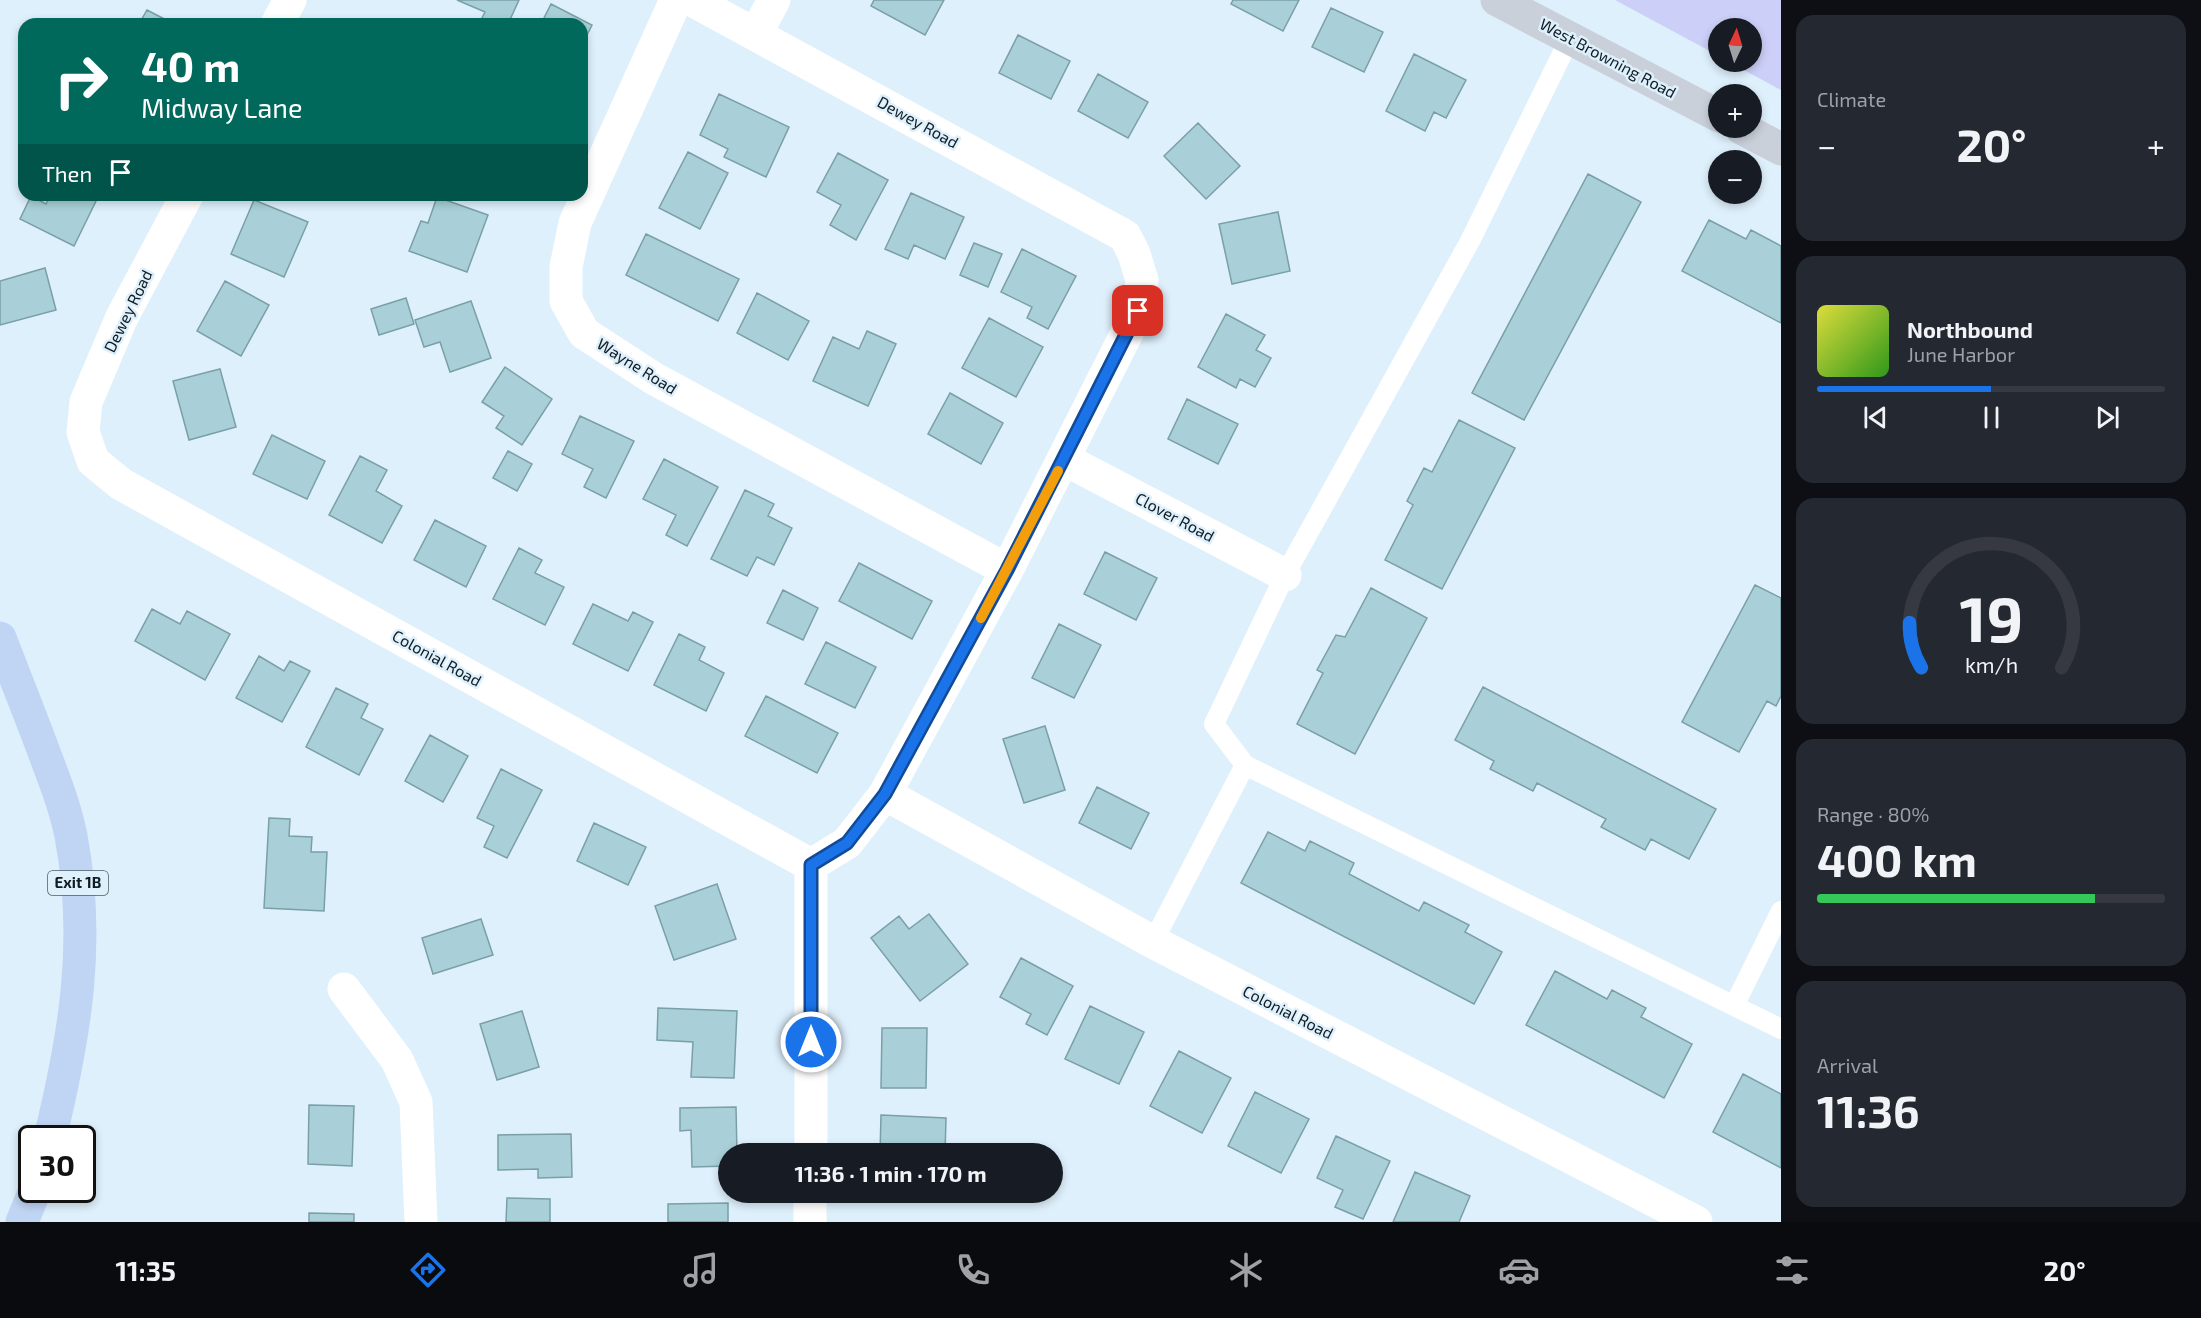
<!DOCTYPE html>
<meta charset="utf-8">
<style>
body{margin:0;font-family:"Exo 2",sans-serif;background:#242831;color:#f1f3f6;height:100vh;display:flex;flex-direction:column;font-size:22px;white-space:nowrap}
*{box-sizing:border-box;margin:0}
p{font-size:20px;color:#9ea1a6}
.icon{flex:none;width:33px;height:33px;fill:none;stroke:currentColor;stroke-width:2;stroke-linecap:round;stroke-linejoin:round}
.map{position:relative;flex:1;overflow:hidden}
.details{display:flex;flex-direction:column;gap:15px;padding:15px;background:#0d0f14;width:420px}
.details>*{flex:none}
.hud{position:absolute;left:18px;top:18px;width:570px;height:183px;border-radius:18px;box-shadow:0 3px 9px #0003;background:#00695c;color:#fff;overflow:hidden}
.needle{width:39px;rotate:4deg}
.fabs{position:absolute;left:1708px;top:18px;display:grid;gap:12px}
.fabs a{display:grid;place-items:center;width:54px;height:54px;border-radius:50%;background:#171b24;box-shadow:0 3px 9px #0003;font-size:30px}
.speed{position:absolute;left:18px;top:1125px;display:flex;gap:12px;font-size:30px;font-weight:700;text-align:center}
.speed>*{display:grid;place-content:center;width:78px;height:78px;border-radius:50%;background:#171b24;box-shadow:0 3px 9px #0003;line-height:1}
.speed .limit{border:3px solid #111;border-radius:9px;background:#fff;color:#111}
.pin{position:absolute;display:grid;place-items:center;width:51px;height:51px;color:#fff;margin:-26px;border-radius:12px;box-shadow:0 3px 9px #0006}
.me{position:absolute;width:66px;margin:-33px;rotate:0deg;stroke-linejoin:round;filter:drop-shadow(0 0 4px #0008)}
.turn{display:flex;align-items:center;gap:21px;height:126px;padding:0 24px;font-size:27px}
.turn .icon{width:78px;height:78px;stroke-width:2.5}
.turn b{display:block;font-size:42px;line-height:51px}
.then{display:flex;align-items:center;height:57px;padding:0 24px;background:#0003;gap:12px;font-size:22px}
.big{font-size:45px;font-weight:700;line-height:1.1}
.details .card{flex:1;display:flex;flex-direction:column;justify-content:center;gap:9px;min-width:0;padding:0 21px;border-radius:18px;background:#242831}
.details .dial{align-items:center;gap:0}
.dial svg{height:156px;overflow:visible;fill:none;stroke:#363941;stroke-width:7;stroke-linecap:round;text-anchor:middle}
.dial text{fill:#f1f3f6;stroke:none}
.song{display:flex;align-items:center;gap:18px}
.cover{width:72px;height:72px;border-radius:9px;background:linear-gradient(135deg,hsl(60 70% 55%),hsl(110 70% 35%))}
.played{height:6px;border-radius:3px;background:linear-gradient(90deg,#1a73e8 50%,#363941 50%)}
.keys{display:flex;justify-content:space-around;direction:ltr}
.heat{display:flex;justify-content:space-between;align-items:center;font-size:33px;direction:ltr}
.charge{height:9px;border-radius:4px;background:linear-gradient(90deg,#34c759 80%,#363941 0)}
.trip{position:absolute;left:718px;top:1143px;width:345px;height:60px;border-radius:30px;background:#171b24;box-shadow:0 3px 9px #0003;font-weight:700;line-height:60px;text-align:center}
.dock{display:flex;height:96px;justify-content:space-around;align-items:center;background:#090b0e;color:#9ea1a6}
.dock .icon{width:42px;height:42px}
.dock .on{color:#1a73e8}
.dock b{font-size:27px;color:#f1f3f6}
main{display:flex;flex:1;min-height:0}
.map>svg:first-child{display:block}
</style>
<main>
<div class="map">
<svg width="1781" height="1222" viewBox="0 0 1781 1222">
<rect width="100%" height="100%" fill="#def0fc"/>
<path fill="#cccff7" d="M1615 0H1781V90L1729 62H1752V28H1719V56Z"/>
<path fill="#a9d0d8" stroke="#7a9fa7" stroke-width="1.5" d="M457 0H519L508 24H479L485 12Z
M874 0H944L925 35 871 6Z
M1233 0H1299L1283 31 1231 4Z
M551 4 592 25 582 45V24H541Z
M1331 8 1383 32 1364 72 1312 47Z
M147 10 174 24H139Z
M1018 35 1070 61 1051 99 999 73Z
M1414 54 1466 80 1446 118 1434 112 1425 131 1386 111Z
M1098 74 1148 102 1128 138 1078 111Z
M719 94 789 127 766 177 724 157 728 149 700 135Z
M1198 123 1240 166 1206 199 1164 156Z
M688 152 728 173 700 229 659 208Z
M838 153 888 180 856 240 830 225 841 205 817 192Z
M1588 174 1641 202 1524 420 1472 393Z
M911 193 964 217 945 259 914 245 908 259 885 249Z
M50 195H99L74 246 20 219 31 196 46 204Z
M437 197 488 215 467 272 409 251 421 221 428 223Z
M254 200 308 222 284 277 231 254Z
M1278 212 1290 271 1232 284 1219 224Z
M1709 220 1746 239 1751 230 1781 246V323L1682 271Z
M646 234 739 279 718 321 626 275Z
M974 243 1002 254 988 287 960 275Z
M1022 249 1076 276 1048 329 1027 318 1032 307 1001 292Z
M45 268 56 310 0 325V281Z
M225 281 269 305 241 356 197 331Z
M757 293 809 321 788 360 737 333Z
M406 298 414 324 379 335 371 309Z
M471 301 491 358 450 372 440 342 424 347 415 320Z
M1226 314 1265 335 1256 350 1271 358 1255 387 1240 379 1236 388 1198 367Z
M989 318 1043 347 1016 397 962 368Z
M867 331 896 344 868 406 813 381 833 337 859 349Z
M505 367 552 399 522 445 496 428 504 416 482 402Z
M220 369 236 427 189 440 173 381Z
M950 393 1003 423 981 464 928 434Z
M1187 399 1238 424 1218 464 1168 439Z
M580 416 634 441 606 498 584 487 593 469 562 454Z
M1459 420 1515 448 1442 589 1385 560 1413 505 1407 501 1424 468 1432 472Z
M272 435 325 461 307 499 253 474Z
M508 451 532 464 517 491 493 478Z
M360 456 387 470 376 491 402 506 382 543 329 515Z
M664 459 718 487 687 546 666 535 676 515 643 499Z
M745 490 774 504 768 516 792 528 774 565 757 557 747 576 711 559Z
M435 520 486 546 466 587 414 560Z
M519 548 542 560 535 573 564 587 545 625 493 599Z
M1105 552 1157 578 1136 620 1084 594Z
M859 563 932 601 912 639 839 601Z
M1755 585 1781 598V696L1776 706 1767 701 1739 752 1682 722Z
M1371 588 1427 618 1355 754 1297 724 1323 673 1317 670 1336 635 1345 637Z
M783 590 818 608 803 640 767 623Z
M593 604 628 621 633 612 653 622 628 671 573 644Z
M152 609 180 624 187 611 230 634 205 680 135 641Z
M1059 624 1101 645 1074 698 1032 678Z
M679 634 705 647 699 660 724 673 706 711 654 685Z
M826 642 876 667 855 708 805 684Z
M259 656 284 671 290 661 310 671 282 722 236 698Z
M1483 687 1716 809 1689 859 1651 839 1645 850 1601 827 1606 819 1537 783 1533 791 1490 769 1494 761 1455 740Z
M336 688 368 704 361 718 383 729 359 775 306 747Z
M766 696 838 733 817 773 745 736Z
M1045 726 1065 790 1024 803 1003 739Z
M430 735 468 756 443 802 405 781Z
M501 769 542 790 507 858 484 847 494 826 477 818Z
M1097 787 1149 813 1131 849 1079 823Z
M269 818 290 819 289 836 312 837 311 852H327L324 911 264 908Z
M594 823 646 847 628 885 577 861Z
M1268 832 1305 851 1310 841 1354 863 1349 874 1419 911 1424 902 1469 925 1465 932 1502 952 1474 1004 1241 883Z
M717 884 736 939 674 960 655 906Z
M929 914 968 964 920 1001 871 938 899 916 909 929Z
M481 919 493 955 433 974 422 938Z
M1021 958 1073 986 1047 1035 1026 1024 1031 1014 1000 997Z
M1555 971 1607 999 1612 990 1646 1008 1641 1017 1692 1044 1664 1098 1526 1025Z
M1090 1006 1144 1032 1119 1084 1065 1059Z
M658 1008 737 1011 734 1078 691 1077 693 1042 657 1040Z
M522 1011 539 1067 497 1080 480 1024Z
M882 1028H927L926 1088H881Z
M1179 1051 1231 1078 1202 1133 1150 1106Z
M1743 1074 1781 1094V1168L1713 1132Z
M1255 1092 1309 1119 1281 1173 1228 1146Z
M309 1105 354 1106 352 1166 308 1164Z
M736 1107 737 1154H729V1166L692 1167 691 1130 680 1131V1108Z
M881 1115 946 1118 945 1154H880Z
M571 1134 572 1177 538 1178V1169L498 1170V1135Z
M1336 1136 1390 1161 1363 1219 1335 1207 1343 1190 1317 1178Z
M1415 1172 1470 1196 1459 1222H1393Z
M507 1198 550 1199V1222H506Z
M728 1203V1222H668V1204Z
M309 1213 354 1214V1222H309Z"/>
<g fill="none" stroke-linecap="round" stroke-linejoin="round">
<path stroke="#fff" stroke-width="20" d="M1245 765 1781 1029
M1153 942 1245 765 1214 724 1285 575 1470 241 1570 38
M1734 1006 1781 911"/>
<path stroke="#fff" stroke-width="33" d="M676 0 575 223 566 267V301L584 333 653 378 1007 570
M692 0 1125 236 1134 254 1142 280 1138 311 1007 570 885 794 847 843 811 865
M277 24 290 0
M756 33 774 0
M187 195 122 317 86 402 83 432 93 461 121 484 811 865
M1064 459 1285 575
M885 794 1153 942 1696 1222
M344 989 397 1060 416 1102 421 1222
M811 1154V865
M810 1222V1192"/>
<path stroke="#cad0da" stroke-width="33" d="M1497 0 1719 116
M1741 128 1781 149"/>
<path stroke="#c0d5f4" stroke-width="33" d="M0 638C13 671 25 703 38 736 50 769 64 801 71 836 91 942 75 1035 50 1138
M22 1222 35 1190"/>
</g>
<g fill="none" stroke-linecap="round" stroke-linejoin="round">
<defs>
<path id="route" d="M811 1042V865L847 843 885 794 1007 570 1138 311"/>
</defs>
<use href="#route" stroke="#114b97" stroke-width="15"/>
<use href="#route" stroke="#1a73e8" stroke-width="10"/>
<path stroke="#f59e0b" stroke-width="10" d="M981 618 1058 471"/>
</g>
<g text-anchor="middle" stroke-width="5" stroke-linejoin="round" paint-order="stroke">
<rect fill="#def0fc" stroke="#4e5b63" stroke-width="1.5" x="48" y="871" width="60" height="24" rx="4.5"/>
<g font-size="15" font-weight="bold" fill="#101b22">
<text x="78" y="888">Exit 1B</text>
</g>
<g font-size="16" fill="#101b22" stroke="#def0fc">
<text transform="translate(1608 58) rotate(28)" y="6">West Browning Road</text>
<text transform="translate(918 122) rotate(29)" y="6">Dewey Road</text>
<text transform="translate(128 311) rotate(-64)" y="6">Dewey Road</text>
<text transform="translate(637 366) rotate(32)" y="6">Wayne Road</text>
<text transform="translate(1175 517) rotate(28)" y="6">Clover Road</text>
<text transform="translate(437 658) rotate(29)" y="6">Colonial Road</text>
<text transform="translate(1288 1012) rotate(27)" y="6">Colonial Road</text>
</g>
</g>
</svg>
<div class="fabs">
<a><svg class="needle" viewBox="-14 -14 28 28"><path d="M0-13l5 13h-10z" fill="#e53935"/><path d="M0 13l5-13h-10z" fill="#9ea1a6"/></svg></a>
<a>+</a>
<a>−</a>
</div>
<div class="speed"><div class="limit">30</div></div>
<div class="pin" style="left:1138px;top:311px;background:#d93025"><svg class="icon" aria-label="arrive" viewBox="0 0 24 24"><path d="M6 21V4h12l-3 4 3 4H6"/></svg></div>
<svg class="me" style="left:811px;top:1042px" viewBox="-20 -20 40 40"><circle r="17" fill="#1a73e8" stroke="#fff" stroke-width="3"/><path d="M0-11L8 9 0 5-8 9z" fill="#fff"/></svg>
<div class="trip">11:36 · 1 min · 170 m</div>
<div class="hud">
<div class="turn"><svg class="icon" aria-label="right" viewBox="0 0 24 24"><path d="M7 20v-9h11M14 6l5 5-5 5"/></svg><div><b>40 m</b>Midway Lane</div></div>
<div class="then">Then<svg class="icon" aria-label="arrive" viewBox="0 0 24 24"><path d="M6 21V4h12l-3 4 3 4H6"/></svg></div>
</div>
</div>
<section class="details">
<div class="card"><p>Climate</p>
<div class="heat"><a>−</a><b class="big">20°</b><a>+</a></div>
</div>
<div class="card">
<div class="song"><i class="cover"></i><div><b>Northbound</b><p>June Harbor</p></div></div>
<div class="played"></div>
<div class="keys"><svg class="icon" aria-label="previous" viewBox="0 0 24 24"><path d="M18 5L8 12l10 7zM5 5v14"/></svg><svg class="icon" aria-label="pause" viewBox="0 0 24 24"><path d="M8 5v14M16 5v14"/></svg><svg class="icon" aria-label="next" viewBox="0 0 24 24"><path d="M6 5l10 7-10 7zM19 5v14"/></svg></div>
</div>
<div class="card dial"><svg viewBox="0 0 100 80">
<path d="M14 69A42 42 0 1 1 86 69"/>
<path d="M14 69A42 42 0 0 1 8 46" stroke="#1a73e8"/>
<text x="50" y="56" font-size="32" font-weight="700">19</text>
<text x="50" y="72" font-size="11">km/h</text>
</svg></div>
<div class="card"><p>Range · 80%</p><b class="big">400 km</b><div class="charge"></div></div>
<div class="card"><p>Arrival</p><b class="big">11:36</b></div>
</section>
</main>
<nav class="dock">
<b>11:35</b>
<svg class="icon on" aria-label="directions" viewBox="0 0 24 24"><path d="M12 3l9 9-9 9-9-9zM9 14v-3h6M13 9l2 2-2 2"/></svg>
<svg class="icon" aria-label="music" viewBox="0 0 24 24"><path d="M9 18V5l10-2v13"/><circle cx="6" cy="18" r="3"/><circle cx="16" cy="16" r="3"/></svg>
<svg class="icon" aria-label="phone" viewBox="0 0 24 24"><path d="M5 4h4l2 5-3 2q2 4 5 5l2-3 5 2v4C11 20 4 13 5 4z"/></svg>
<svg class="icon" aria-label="climate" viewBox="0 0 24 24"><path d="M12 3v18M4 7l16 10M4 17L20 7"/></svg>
<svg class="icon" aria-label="car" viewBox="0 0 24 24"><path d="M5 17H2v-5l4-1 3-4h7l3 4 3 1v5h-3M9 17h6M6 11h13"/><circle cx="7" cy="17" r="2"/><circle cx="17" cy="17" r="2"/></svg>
<svg class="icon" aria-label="filters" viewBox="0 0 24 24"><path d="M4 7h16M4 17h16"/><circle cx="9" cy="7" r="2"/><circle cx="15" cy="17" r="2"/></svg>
<b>20°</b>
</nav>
